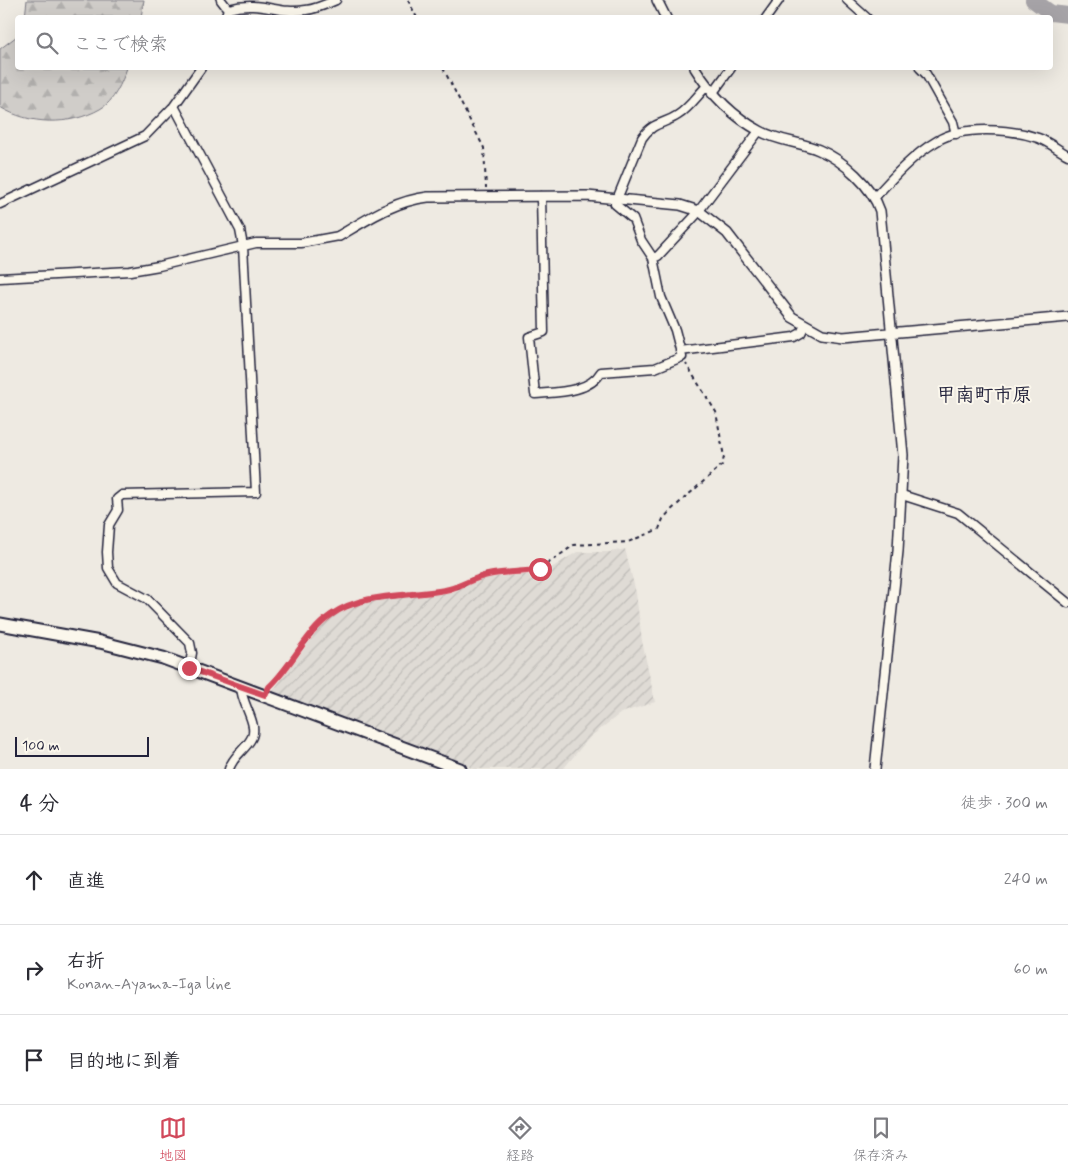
<!DOCTYPE html>
<html lang="ja">
<meta charset="utf-8">
<style>
:root{--surface:#fff;--page:#f2f2f3;--text:#2b2b33;--muted:#7c7c81;--line:#e1e1e2;--accent:#d1495b}
body{margin:0;font-family:Mynerve,"Klee One",sans-serif;background:var(--page);color:var(--text)}
.scale{position:absolute;left:15px;bottom:12px;width:134px;box-sizing:border-box;padding-left:5px;border:2px solid #22223b;border-top:0;font-size:14px;line-height:18px;white-space:nowrap;color:#22223b;-webkit-text-stroke:4px #fbf7ec;paint-order:stroke}
.stop{position:absolute;width:15px;height:15px;margin:-11px;border:4px solid #d1495b;border-radius:50%;background:#fff}
.stop.end{background:#d1495b;border-color:#fff;box-shadow:0 1px 5px #0008}
.list{margin:0;padding:0;list-style:none}
h2{display:flex;justify-content:space-between;align-items:center;height:65px;margin:0;padding:0 20px;font-size:21px}
h2 small{font-size:16px;font-weight:400;color:var(--muted)}
.list li{display:grid;grid-template-columns:32px 1fr auto;gap:15px;align-items:center;box-sizing:border-box;height:90px;padding:0 20px;border-top:1px solid var(--line)}
.list b{display:block;font-size:19px;white-space:nowrap}
.list p{margin:0;font-size:16px;white-space:nowrap;color:var(--muted)}
.list em{font-size:16px;font-style:normal;color:var(--muted)}
.icon{flex:none;width:28px;height:28px;fill:none;stroke:currentColor;stroke-width:2;stroke-linecap:round;stroke-linejoin:round}
.map{position:relative;flex:none;width:1068px;height:769px;overflow:hidden}
.search{position:absolute;background:var(--surface);box-shadow:0 5px 20px #0002;left:15px;right:15px;top:15px;height:55px;display:flex;align-items:center;gap:12px;box-sizing:border-box;padding:0 18px;border-radius:5px;color:var(--muted);font-size:19px}
.sheet{height:335px;background:var(--surface)}
nav{display:flex;justify-content:space-around;align-items:center;box-sizing:border-box;height:70px;border-top:1px solid var(--line);background:var(--surface);font-size:14px;color:var(--muted)}
nav a{display:grid;justify-items:center;gap:2px}
nav .on{color:var(--accent)}
.map>svg:first-child{display:block}
</style>
<div class="map">
<svg width="1068" height="769" viewBox="0 0 1068 769">
<defs>
<pattern id="industrial-furrows" width="10" height="10" patternUnits="userSpaceOnUse" patternTransform="scale(1.25)"><rect width="10" height="10" fill="#dfdbd5"/><path d="M-1 1l2-2M0 10L10 0M9 11l2-2" fill="none" stroke="#bfbcb8"/></pattern>
<pattern id="forest-firs" width="22" height="20" patternUnits="userSpaceOnUse" patternTransform="scale(1.25)"><rect width="22" height="20" fill="#d0cdc9"/><path d="M5 1l3.5 6h-7zM16 11l3.5 6h-7z" fill="#b2b0ae"/></pattern>
</defs>
<rect width="100%" height="100%" fill="#eeeae2"/>
<filter id="ink" filterUnits="userSpaceOnUse"><feTurbulence type="fractalNoise" baseFrequency=".02" numOctaves="2"/><feDisplacementMap in="SourceGraphic" scale="10" xChannelSelector="R" yChannelSelector="G"/><feConvolveMatrix kernelMatrix="1 2 1 2 8 2 1 2 1" color-interpolation-filters="sRGB"/></filter>
<g filter="url(#ink)">
<!-- industrial -->
<path fill="url(#industrial-furrows)" d="M625,549L636,593L642,641L655,702L621,713L590,737L563,769H475L272,692L325,621L334,614L364,602L382,599L452,592L484,578L543,573L577,552H611Z"/>
<!-- forest -->
<path fill="url(#forest-firs)" stroke="#797882" d="M27,0H144L141,17H25Z
M17,36L18,68H127C122,82 114,102 100,109C70,126 29,125 0,107V49Z"/>
<g fill="none" stroke-linecap="round" stroke-linejoin="round">
<!-- river -->
<path stroke="#a6a3a7" stroke-width="16" d="M1033,0L1051,13L1068,15"/>
<defs>
<path id="minor" d="M221,0L228,9
M847,0L867,18
M225,18L228,9C262,0 277,15 306,10C316,9 327,4 336,0
M766,18L779,0
M920,68L926,74L953,122L956,134
M712,94L731,68
M174,106L240,230L243,246L256,492L122,495L117,499L118,510L109,525L107,552L108,568L117,583L147,599L190,643L192,653L189,668
M541,196L544,332L529,337L535,394C556,392 589,393 601,372L655,368L682,357L675,330L661,297L653,258L641,240L633,219L615,204L642,138C654,121 663,125 678,115C689,108 697,96 706,87
M875,197C893,177 913,155 937,141C963,125 1011,129 1038,138C1049,142 1058,150 1068,155
M0,204L145,136L174,106L201,68
M653,258L658,256L695,216L759,131
M0,278L130,271L159,266L256,243H301L339,236
M680,351L794,337L801,333L805,325
M902,495L958,513L1068,603
M229,769C234,754 246,750 252,737C258,723 241,703 241,687"/>
<path id="tertiary" d="M657,0L666,18
M695,68C711,94 732,116 760,131C778,141 800,142 819,150C843,160 872,186 880,211L903,455L898,551L875,769
M339,236C368,219 394,201 428,197L587,196L680,205L699,211L727,233L792,317L822,334L843,337L1068,317"/>
<path id="primary" d="M0,624L100,642L163,658L460,769"/>
</defs>
<!-- minor casing -->
<use href="#minor" stroke="#22223b" stroke-width="11"/>
<!-- tertiary casing -->
<use href="#tertiary" stroke="#22223b" stroke-width="12"/>
<!-- primary casing -->
<use href="#primary" stroke="#22223b" stroke-width="15"/>
<!-- path -->
<path stroke="#22223b" stroke-width="2" stroke-dasharray="4 4" stroke-linecap="butt" d="M408,0L417,18
M443,68L484,148L486,188
M270,687L322,622L333,613L361,601L444,590L460,587L470,580L488,574L540,569L574,545L628,542L659,529L663,519L670,511L722,465L724,457L716,412L686,364"/>
<!-- minor -->
<use href="#minor" stroke="#fbf7ec" stroke-width="8"/>
<!-- tertiary -->
<use href="#tertiary" stroke="#fbf7ec" stroke-width="9"/>
<!-- primary -->
<use href="#primary" stroke="#fbf7ec" stroke-width="11"/>
</g>
</g>
<g fill="none" stroke-linecap="round" stroke-linejoin="round" filter="url(#ink)">
<!-- route -->
<path stroke="#d1495b" stroke-width="6" d="M189,668L265,695L269,687C292,666 305,633 331,615C363,592 408,597 445,590C461,587 472,578 488,575C505,571 523,573 540,569"/>
</g>
<g text-anchor="middle" stroke-width="4" stroke-linejoin="round" paint-order="stroke">
<!-- quarter labels -->
<g font-size="19" font-weight="bold" fill="#22223b" stroke="#fbf7ec">
<text x="984" y="401">甲南町市原</text>
</g>
</g>
</svg>
<div class="scale">100 m</div>
<div class="stop" style="left:540px;top:569px"></div>
<div class="stop end" style="left:189px;top:668px"></div>
<div class="search"><svg class="icon" aria-label="search" viewBox="0 0 24 24"><circle cx="10" cy="10" r="6"/><path d="M15 15l6 6"/></svg>ここで検索</div>
</div>
<section class="sheet">
<h2>4 分<small>徒歩 · 300 m</small></h2>
<ul class="list">
<li><svg class="icon" aria-label="ahead" viewBox="0 0 24 24"><path d="M12 20V5M6 11l6-6 6 6"/></svg><div><b>直進</b></div><em>240 m</em></li>
<li><svg class="icon" aria-label="right" viewBox="0 0 24 24"><path d="M7 20v-9h11M14 6l5 5-5 5"/></svg><div><b>右折</b><p>Konan-Ayama-Iga line</p></div><em>60 m</em></li>
<li><svg class="icon" aria-label="arrive" viewBox="0 0 24 24"><path d="M6 21V4h12l-3 4 3 4H6"/></svg><div><b>目的地に到着</b></div></li>
</ul>
</section>
<nav>
<a class="on"><svg class="icon" aria-label="map" viewBox="0 0 24 24"><path d="M3 6l6-2 6 2 6-2v14l-6 2-6-2-6 2zM9 4v14M15 6v14"/></svg>地図</a>
<a><svg class="icon" aria-label="directions" viewBox="0 0 24 24"><path d="M12 3l9 9-9 9-9-9zM9 14v-3h6M13 9l2 2-2 2"/></svg>経路</a>
<a><svg class="icon" aria-label="saved" viewBox="0 0 24 24"><path d="M7 4h10v16l-5-4-5 4z"/></svg>保存済み</a>
</nav>
